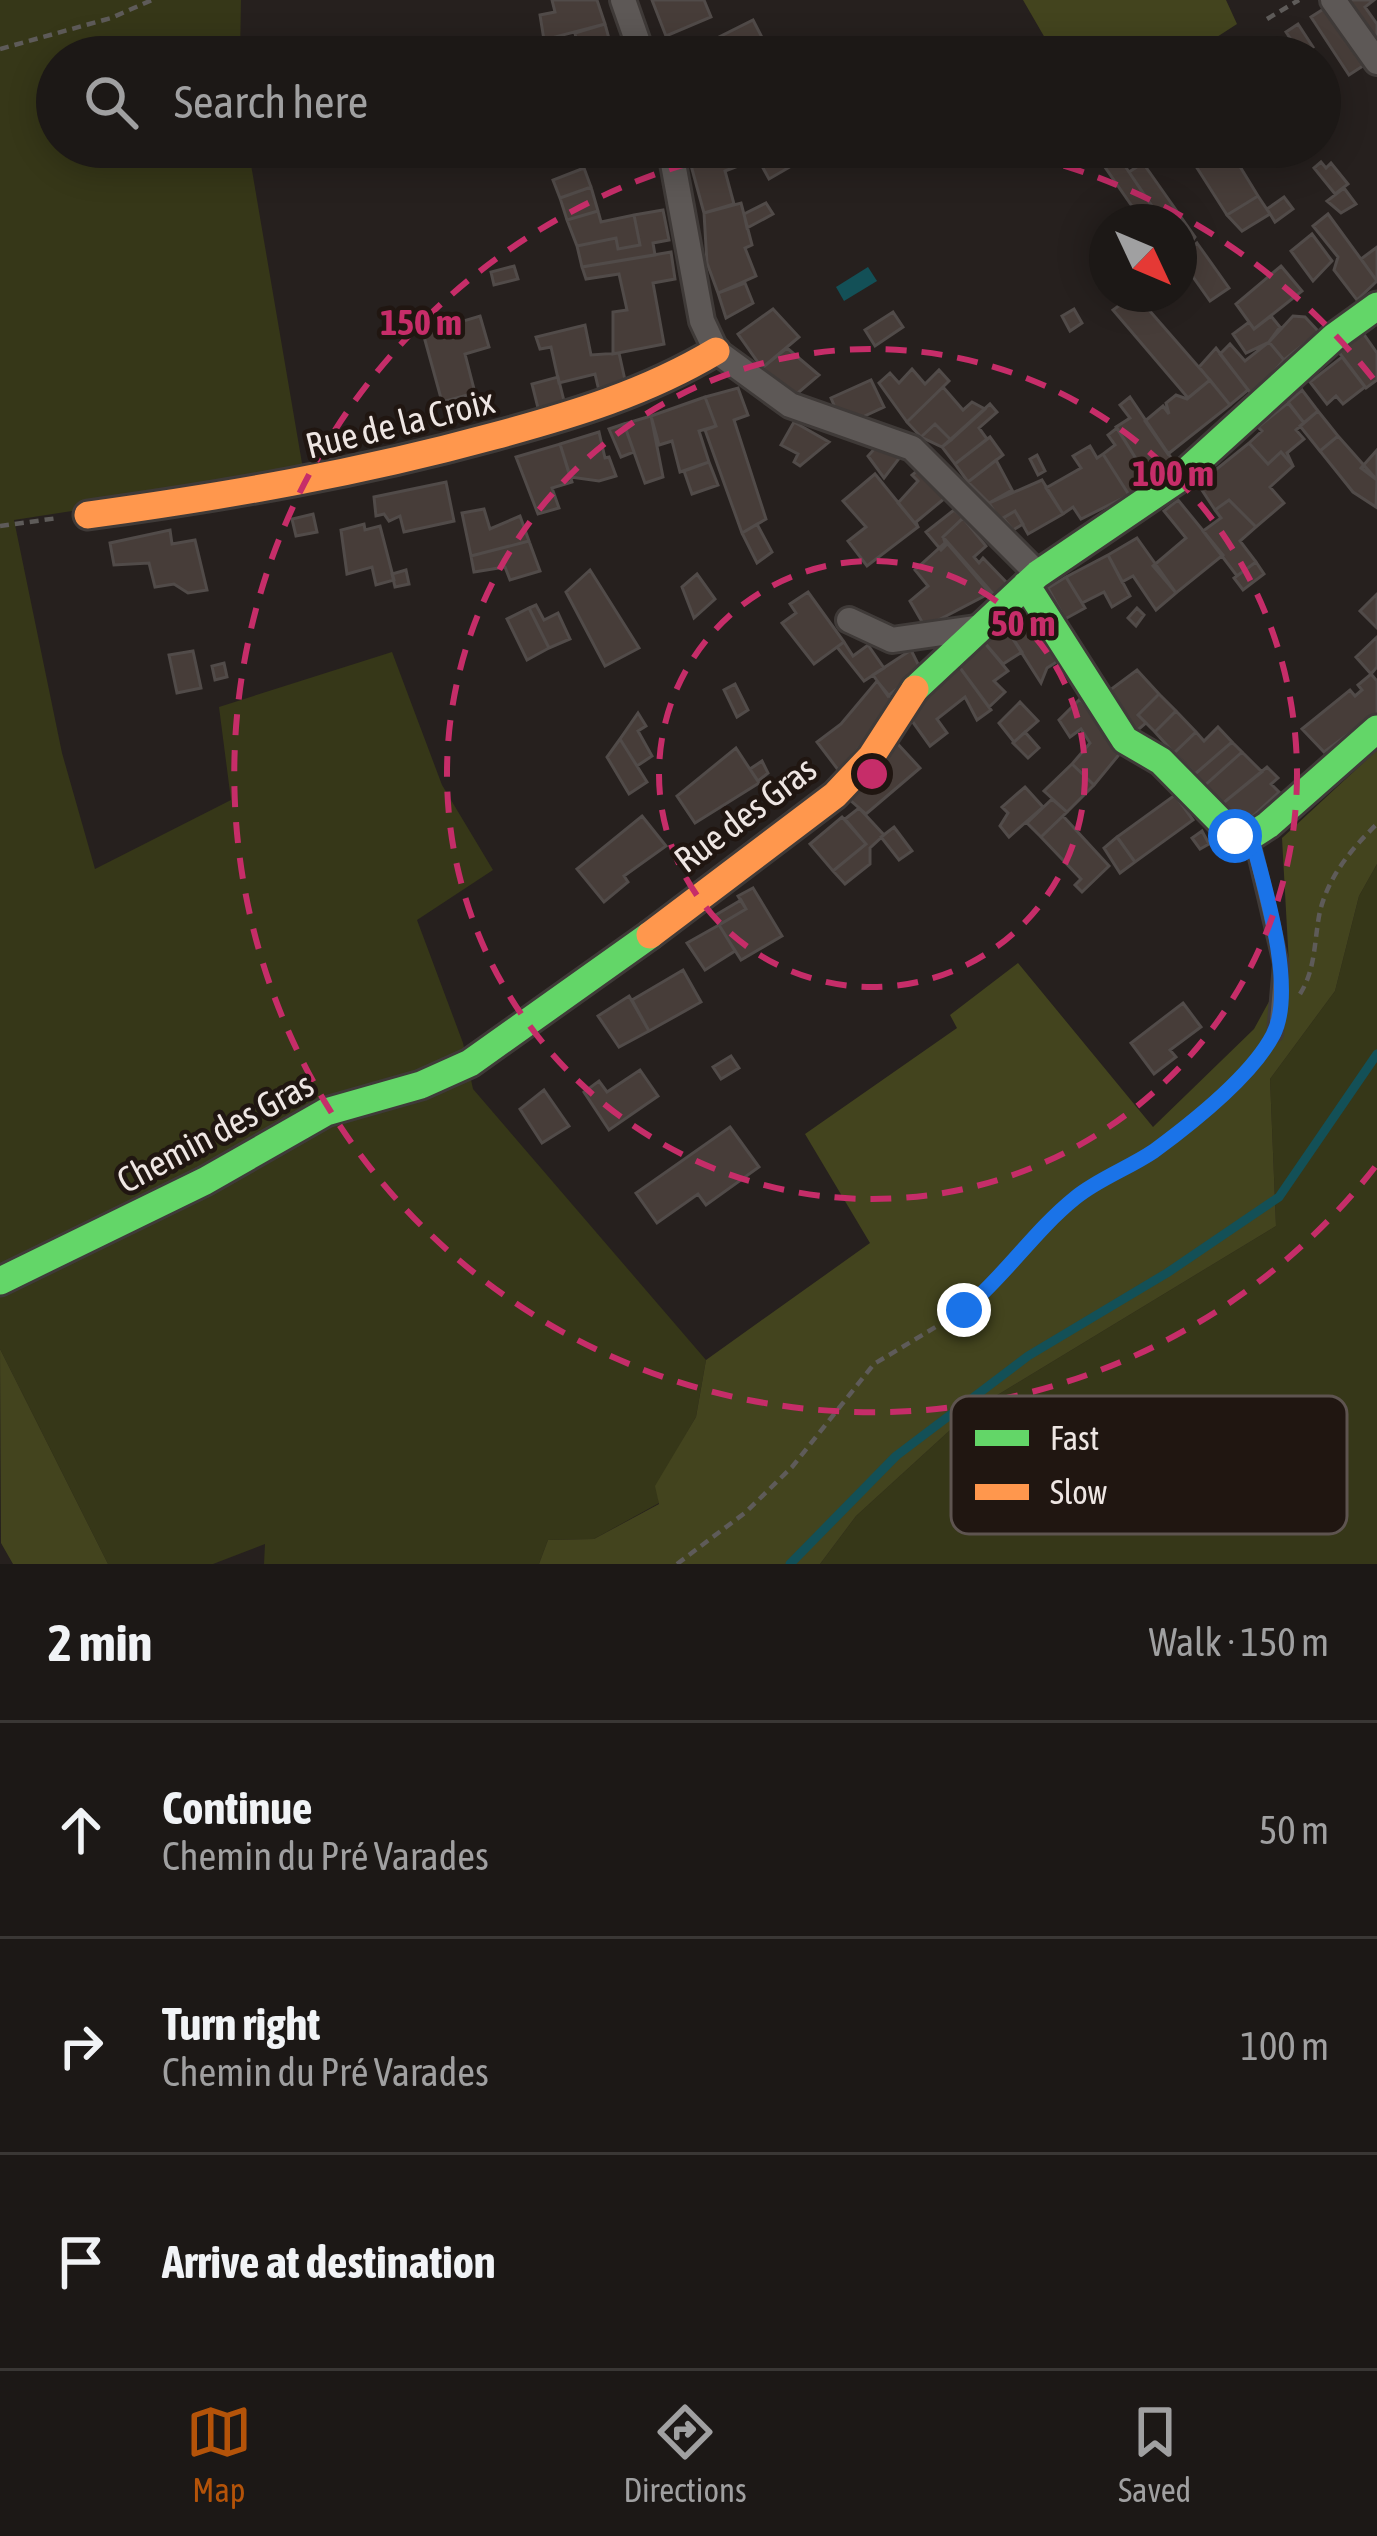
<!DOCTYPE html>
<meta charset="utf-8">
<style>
:root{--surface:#1c1816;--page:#25211f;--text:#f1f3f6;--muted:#a0a0a1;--line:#3a3735;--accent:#b45309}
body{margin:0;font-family:"Asap Condensed",sans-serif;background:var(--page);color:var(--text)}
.compass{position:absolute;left:1089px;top:204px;width:108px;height:108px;border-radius:50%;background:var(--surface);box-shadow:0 6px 30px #0003;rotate:134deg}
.stop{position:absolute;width:36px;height:36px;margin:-27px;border:9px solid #1a73e8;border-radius:50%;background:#fff}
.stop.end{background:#1a73e8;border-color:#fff;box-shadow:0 3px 12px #0008}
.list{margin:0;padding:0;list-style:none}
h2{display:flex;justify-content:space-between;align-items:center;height:156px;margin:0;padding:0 48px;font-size:51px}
h2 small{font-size:39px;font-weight:400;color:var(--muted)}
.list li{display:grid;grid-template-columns:78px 1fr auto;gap:36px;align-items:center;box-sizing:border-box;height:216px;padding:0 48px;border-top:3px solid var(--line)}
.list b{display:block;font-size:45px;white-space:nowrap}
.list p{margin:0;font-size:39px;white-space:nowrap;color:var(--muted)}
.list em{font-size:39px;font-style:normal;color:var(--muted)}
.icon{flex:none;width:66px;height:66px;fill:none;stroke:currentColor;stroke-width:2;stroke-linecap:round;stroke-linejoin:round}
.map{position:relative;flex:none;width:1377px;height:1564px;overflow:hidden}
.search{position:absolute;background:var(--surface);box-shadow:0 6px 30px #0003;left:36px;right:36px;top:36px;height:132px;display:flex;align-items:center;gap:30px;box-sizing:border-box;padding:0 42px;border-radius:66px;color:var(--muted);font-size:45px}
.sheet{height:804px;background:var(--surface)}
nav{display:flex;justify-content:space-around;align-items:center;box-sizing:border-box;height:168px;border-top:3px solid var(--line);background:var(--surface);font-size:33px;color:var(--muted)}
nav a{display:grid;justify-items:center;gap:6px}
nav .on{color:var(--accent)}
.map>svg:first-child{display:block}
</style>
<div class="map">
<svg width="1377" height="1564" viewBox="0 0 1377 1564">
<rect width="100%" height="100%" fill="#26201e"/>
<!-- green -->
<path fill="#363718" d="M0,0H241L240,57H57V147H248L304,475L14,520L62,753L95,869L231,800L219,707L392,652L442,785L493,870L417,920L463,1043L473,1089L706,1360L696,1417L656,1486L659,1503L594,1539L548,1540L539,1564H264L265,1544L213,1564H108L0,1349Z
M1377,864V1564H820L856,1516L971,1411L1276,1226L1270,1079L1335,991L1359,896Z"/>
<!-- forest -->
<path fill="#43441e" d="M1023,0H1226L1237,24L1186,57H1056Z
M1377,750V864L1359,896L1335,991L1270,1079L1276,1226L971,1411L856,1516L820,1564H539L548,1540L594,1539L659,1504L655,1486L696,1417L706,1360L870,1243L805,1134L957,1028L950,1015L1018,963L1153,1127L1254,1029L1289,965L1282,838Z
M0,1349L108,1564H13L1,1543Z"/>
<!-- water -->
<path fill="#135057" d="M868,267L877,281L844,301L836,287Z"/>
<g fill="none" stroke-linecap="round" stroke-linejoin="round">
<!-- stream -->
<path stroke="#135057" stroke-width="9" d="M790,1564L896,1456L1028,1356L1167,1273L1279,1197L1377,1054"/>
</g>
<!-- building -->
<path fill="#473d39" stroke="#514b49" stroke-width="3" d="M552,0H597L605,24L544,40L540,15L555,12Z
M652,0H704L711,17L666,36Z
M1347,0H1374L1365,7L1377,24V45Z
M1333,3L1372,60L1349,75L1311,17Z
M753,20L767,47L747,57H679Z
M605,24L614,57H580L575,33Z
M1298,24L1313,47L1301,55L1286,32Z
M774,43L782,57H747L767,47Z
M1078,44L1086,57H1067L1065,53Z
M576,147H625L627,152L603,161L599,149L586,154Z
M686,147H740L751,161L725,171L734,204L704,213Z
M765,147H814V153L769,179L755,153Z
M1112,147L1129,172L1162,222H1143L1098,157Z
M1185,147H1215L1192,160Z
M1215,147H1228L1258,196L1227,215L1192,160Z
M1321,162L1326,168L1331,163L1348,184L1335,194L1314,168Z
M1143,163L1195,237L1184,253L1179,222H1163L1129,172Z
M584,168L591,187L560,198L553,180Z
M591,187L598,211L567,220L560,198Z
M1344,188L1356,204L1341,213L1327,201Z
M1258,196L1270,214L1242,231L1227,215Z
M1284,197L1293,209L1275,222L1267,209Z
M741,203L752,245L745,248L756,276L718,293L707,263L704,213Z
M766,203L773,214L747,228L744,214Z
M663,210L669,240L653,243L655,255L582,267L577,246L616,238L618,249L640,245L634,215Z
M598,211L601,222L634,215L640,245L618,249L616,238L577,246L567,220Z
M1328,214L1377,281L1357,300L1334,270L1338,257L1313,226Z
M1312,234L1332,261L1313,281L1291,251Z
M1197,243L1229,288L1210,301L1179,257Z
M1377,247V281L1361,259Z
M671,252L675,279L653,283L664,344L613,354V312L627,310L619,274L586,279L582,267Z
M514,266L518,279L494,285L491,272Z
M1281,266L1302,291L1254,329L1236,304Z
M745,283L753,303L726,318L718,293Z
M1135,294L1210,380L1188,398L1113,310Z
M773,309L799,337L762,368L738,334Z
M1074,309L1082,323L1070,331L1062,316Z
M893,312L903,327L875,346L865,330Z
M480,316L489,347L465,354L475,393L442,402L423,333Z
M1271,316L1280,327L1269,342L1246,353L1233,334L1249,322L1254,329Z
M1293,316L1305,317L1319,332L1284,360L1269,342Z
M585,325L591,355L619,353L627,389L600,395L595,374L559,383L551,347L540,349L536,337Z
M1363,333L1377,353V380L1366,388L1338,351Z
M1269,342L1284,360L1253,396L1220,354L1230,344L1245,361Z
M787,348L819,375L792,398L762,368Z
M1216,348L1248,390L1230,405L1199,367Z
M1342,357L1365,387L1343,404L1336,396L1327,404L1310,382Z
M912,369L925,384L939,370L949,381L907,422L879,383L890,373L899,383Z
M558,377L565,405L539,412L532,384Z
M871,380L884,407L856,420L839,417L831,398Z
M1210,380L1230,405L1168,454L1145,421L1163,406L1169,414L1166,403L1176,395L1187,399Z
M943,387L963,410L972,402L985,409L951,440L935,424L921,437L907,422Z
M738,388L748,415L734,420L766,519L742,533L705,430L716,426L705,397Z
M1302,390L1318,411L1304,423L1288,402Z
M705,397L716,426L699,431L709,462L680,472L672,441L659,445L651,416Z
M1130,397L1176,465L1150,481L1116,427L1130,418L1120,405Z
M1288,403L1304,423L1296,430L1304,439L1287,453L1293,466L1281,452L1268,464L1249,443L1262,431L1258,427Z
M990,404L997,412L979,428L987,439L955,464L942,447Z
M1318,411L1338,436L1320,451L1300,426Z
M651,416L663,477L645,483L624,424Z
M794,422L829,442L800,466L794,462L798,454L781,445Z
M624,424L634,452L621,457L609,429Z
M935,424L951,440L942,447L921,437Z
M1117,428L1150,481L1129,495L1103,454L1115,445L1108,435Z
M599,432L605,458L609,457L616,476L599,481L570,477L560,444Z
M1338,436L1377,480L1376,507L1353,492L1320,451Z
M990,437L1003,455L968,482L955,464Z
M1249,443L1268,464L1281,452L1293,466L1270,487L1284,503L1256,527L1229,500L1215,510L1198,484Z
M560,444L572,482L552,488L559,508L538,514L516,457Z
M877,446L901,456L884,478L868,456Z
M1090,446L1097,458L1103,454L1129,495L1081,519L1073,507L1063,514L1046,488L1081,468L1073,456Z
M1377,450V480L1361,468Z
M1037,455L1045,471L1038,475L1030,459Z
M996,460L1012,490L989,503L968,482Z
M709,462L718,485L692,494L684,471Z
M919,469L945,498L916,522L918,527L898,503L918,481L912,475Z
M875,474L918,527L867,566L848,541L866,527L843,501Z
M1042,480L1063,514L1028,534L1015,511L1000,520L989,503Z
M446,482L454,521L404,532L400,516L389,521L384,514L376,516L374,497Z
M1178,500L1223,555L1176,593L1153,566L1186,538L1164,511Z
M1229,500L1256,527L1240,541L1256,562L1237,576L1203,531L1221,518L1215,510Z
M484,509L490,529L520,516L529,541L471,556L462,513Z
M954,510L963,518L943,537L946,545L941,550L926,532Z
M1015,511L1023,524L1013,530L1003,518Z
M313,514L317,532L296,536L292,519Z
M963,518L986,546L974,557L979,563L983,558L1008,584L995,596L943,537Z
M364,524L365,530L380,526L394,580L376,585L372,567L347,574L341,530Z
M757,524L772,552L757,563L742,533Z
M170,530L172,544L195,540L207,590L188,593L174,584L155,587L149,563L114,565L110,543Z
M1137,538L1176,593L1156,610L1133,576L1122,582L1108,555Z
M529,541L540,571L510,580L505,567L474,572L471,556Z
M946,542L990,593L925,627L910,601L928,586L915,570Z
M1108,555L1130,596L1112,607L1104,592L1082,603L1066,577Z
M1256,562L1264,574L1243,590L1234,578Z
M406,570L409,584L395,587L392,574Z
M590,570L639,648L605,666L566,592Z
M697,574L715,599L694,618L682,587Z
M1066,577L1085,608L1065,619L1048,588Z
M808,592L844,642L814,664L782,623L796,613L790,604Z
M1377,594V628L1360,611Z
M536,605L544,620L558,613L570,639L549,648L529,608Z
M1028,605L1058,661L1047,668L1041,683L1002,622Z
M529,608L549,648L527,660L507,619Z
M1137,608L1144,615L1136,626L1128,618Z
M1002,622L1022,652L1003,664L983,641Z
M1377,637V667L1371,674L1356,657Z
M983,641L1008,671L994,681L1005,692L989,707L958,665Z
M844,642L853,656L868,645L884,668L864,681L837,647Z
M911,650L921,670L888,696L873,675Z
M193,651L201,688L177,693L169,655Z
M224,663L227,677L215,680L212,666Z
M958,665L991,710L977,720L965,697L937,719L947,733L930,746L907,714Z
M1137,670L1159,694L1138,715L1146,723L1133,734L1106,693Z
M1371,674L1377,681V713L1324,752L1302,729L1350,690L1355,696L1362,690L1358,685Z
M877,681L896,704L839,771L817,742L841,724Z
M735,684L748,710L737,717L724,690Z
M1159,694L1176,711L1155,732L1138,715Z
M1080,699L1122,751L1094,785L1072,764L1090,743L1081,729L1070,737L1059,720Z
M1020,702L1038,721L1014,742L999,723Z
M1176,711L1196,732L1174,753L1155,732Z
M638,713L646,726L638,731L652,756L637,766L620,739Z
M1218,727L1232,742L1195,774L1174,753L1196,732L1204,741Z
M1025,732L1039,748L1028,758L1013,743Z
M620,739L647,782L629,794L607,757Z
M895,741L920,768L866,814L849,799Z
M1232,742L1242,752L1204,786L1195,774Z
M736,748L759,783L695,823L677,796Z
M1242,752L1262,772L1222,804L1204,786Z
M762,761L768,773L758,781L750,769Z
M1072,764L1094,785L1067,812L1044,791Z
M1267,767L1278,778L1271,784L1279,792L1242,826L1222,804Z
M1025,787L1043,807L1009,837L1000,826L1008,813L1002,807Z
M1175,795L1193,820L1135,862L1117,837Z
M1052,799L1067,812L1041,837L1027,823Z
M859,808L884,835L870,848V864L845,884L833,871L866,844L845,819Z
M642,816L666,846L624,876L628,882L604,902L577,869Z
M1063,816L1109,866L1082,892L1075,885L1081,879L1041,837Z
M842,817L866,844L833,871L810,844Z
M894,827L912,851L899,860L881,837Z
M1202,831L1209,844L1200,849L1192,838Z
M1117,837L1135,862L1120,873L1104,848Z
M753,888L782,936L741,960L719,925L746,909L738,896Z
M741,900L746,909L719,925L714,916Z
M719,925L735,951L705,970L687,943Z
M683,970L701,1002L649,1031L632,1000Z
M629,996L649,1031L619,1047L598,1016Z
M1183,1003L1201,1027L1170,1050L1176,1057L1154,1074L1131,1043Z
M731,1056L739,1068L721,1079L713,1067Z
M640,1070L658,1096L609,1130L584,1092L599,1081L607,1092Z
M544,1090L569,1126L542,1143L520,1109Z
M730,1127L759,1167L706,1205L698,1194L657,1223L636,1193Z"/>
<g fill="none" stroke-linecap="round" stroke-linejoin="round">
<defs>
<path id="lane" d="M1251,837L1281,964L1275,1034"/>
<path id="street" d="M623,0L643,57
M1333,0L1377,62
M670,147L702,321L716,351L790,405L912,448L1038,574
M849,620L892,640L976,628"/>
<path id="fast" d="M1026,585L1125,740L1161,761L1235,836H1251L1268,825L1377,729
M915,689L1038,574L1178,479L1334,337L1377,306
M0,1281L205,1181L326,1112L421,1085L470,1063L650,935"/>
<path id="slow" d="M88,515C226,496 359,473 494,436C572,415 646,393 716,351
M650,935L835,795L871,757L915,689"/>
</defs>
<!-- lane casing -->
<use href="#lane" stroke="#3f3a38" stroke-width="18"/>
<!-- street casing -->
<use href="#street" stroke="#3f3a38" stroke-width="30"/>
<!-- fast casing -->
<use href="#fast" stroke="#3f3a38" stroke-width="33"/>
<!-- slow casing -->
<use href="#slow" stroke="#3f3a38" stroke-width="33"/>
<!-- path -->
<path stroke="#5e5b59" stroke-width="4.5" stroke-dasharray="9 6" stroke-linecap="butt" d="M1267,19L1299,0
M0,49L111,18L152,0
M0,526L58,518
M1300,994C1316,969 1314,940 1320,911C1329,876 1351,849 1377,824
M677,1564L746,1512L792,1467L874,1364L964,1310L1004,1277L1078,1196L1153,1152L1213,1105L1263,1048"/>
<!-- lane -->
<use href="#lane" stroke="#5d5856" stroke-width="12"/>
<!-- street -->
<use href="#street" stroke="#5d5856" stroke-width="24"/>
<!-- fast -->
<use href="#fast" stroke="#63d668" stroke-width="27"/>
<!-- slow -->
<use href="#slow" stroke="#ff974d" stroke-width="27"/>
</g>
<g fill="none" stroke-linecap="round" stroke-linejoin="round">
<!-- route -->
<path stroke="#1a73e8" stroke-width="15" d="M964,1310C1005,1276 1034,1231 1075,1198C1098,1179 1129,1168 1154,1151C1192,1123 1251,1077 1273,1035C1297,990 1264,884 1251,836H1235"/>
</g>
<!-- distance rings -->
<g fill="none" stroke="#c62d69" stroke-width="6" stroke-dasharray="21 15">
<circle cx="872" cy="774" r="213"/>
<circle cx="872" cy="774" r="425"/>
<path d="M1375 1167A638 638 0 1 1 750 148M994 148A638 638 0 0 1 1375 381"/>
</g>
<g text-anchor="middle" stroke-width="9" stroke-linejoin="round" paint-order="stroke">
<!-- street labels -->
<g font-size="36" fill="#eee6e3" stroke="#201611">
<text transform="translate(400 423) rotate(-14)" y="13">Rue de la Croix</text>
<text transform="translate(745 814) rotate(-37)" y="13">Rue des Gras</text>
<text transform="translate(215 1132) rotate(-28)" y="13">Chemin des Gras</text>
</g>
</g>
<!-- legend -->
<rect x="951" y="1396" width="396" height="138" rx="18" fill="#201611" stroke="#5e5450" stroke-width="3"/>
<rect x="975" y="1430" width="54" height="16" fill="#63d668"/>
<rect x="975" y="1484" width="54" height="16" fill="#ff974d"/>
<g font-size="33" fill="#eee6e3">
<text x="1050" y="1450">Fast</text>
<text x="1050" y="1504">Slow</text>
</g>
<circle cx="872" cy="774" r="18" fill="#c62d69" stroke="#201611" stroke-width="6"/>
<g font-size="36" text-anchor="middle" font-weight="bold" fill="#c62d69" stroke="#201611" stroke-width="9" stroke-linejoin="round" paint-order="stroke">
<text x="421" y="335">150 m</text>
<text x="1173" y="486">100 m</text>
<text x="1023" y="636">50 m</text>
</g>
</svg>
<svg class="compass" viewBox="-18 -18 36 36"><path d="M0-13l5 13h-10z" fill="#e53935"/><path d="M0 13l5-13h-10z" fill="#a0a0a1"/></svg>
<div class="stop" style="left:1235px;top:836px"></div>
<div class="stop end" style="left:964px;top:1310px"></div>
<div class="search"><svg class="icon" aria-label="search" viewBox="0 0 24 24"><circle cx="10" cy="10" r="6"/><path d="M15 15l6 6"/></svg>Search here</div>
</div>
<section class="sheet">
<h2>2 min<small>Walk · 150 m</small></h2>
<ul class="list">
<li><svg class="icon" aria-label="ahead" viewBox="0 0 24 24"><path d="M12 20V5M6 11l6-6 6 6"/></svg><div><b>Continue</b><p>Chemin du Pré Varades</p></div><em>50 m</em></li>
<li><svg class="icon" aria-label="right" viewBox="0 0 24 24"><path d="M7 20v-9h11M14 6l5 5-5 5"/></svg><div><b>Turn right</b><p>Chemin du Pré Varades</p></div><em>100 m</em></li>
<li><svg class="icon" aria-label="arrive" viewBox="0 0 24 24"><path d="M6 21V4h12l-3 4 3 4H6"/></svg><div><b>Arrive at destination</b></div></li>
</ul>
</section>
<nav>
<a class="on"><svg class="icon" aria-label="map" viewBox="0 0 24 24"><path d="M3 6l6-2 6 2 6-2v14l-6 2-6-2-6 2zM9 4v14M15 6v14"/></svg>Map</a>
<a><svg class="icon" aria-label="directions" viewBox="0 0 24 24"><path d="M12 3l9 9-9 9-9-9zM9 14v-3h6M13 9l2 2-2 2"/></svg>Directions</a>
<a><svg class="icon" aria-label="saved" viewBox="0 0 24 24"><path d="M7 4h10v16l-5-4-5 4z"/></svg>Saved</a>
</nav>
